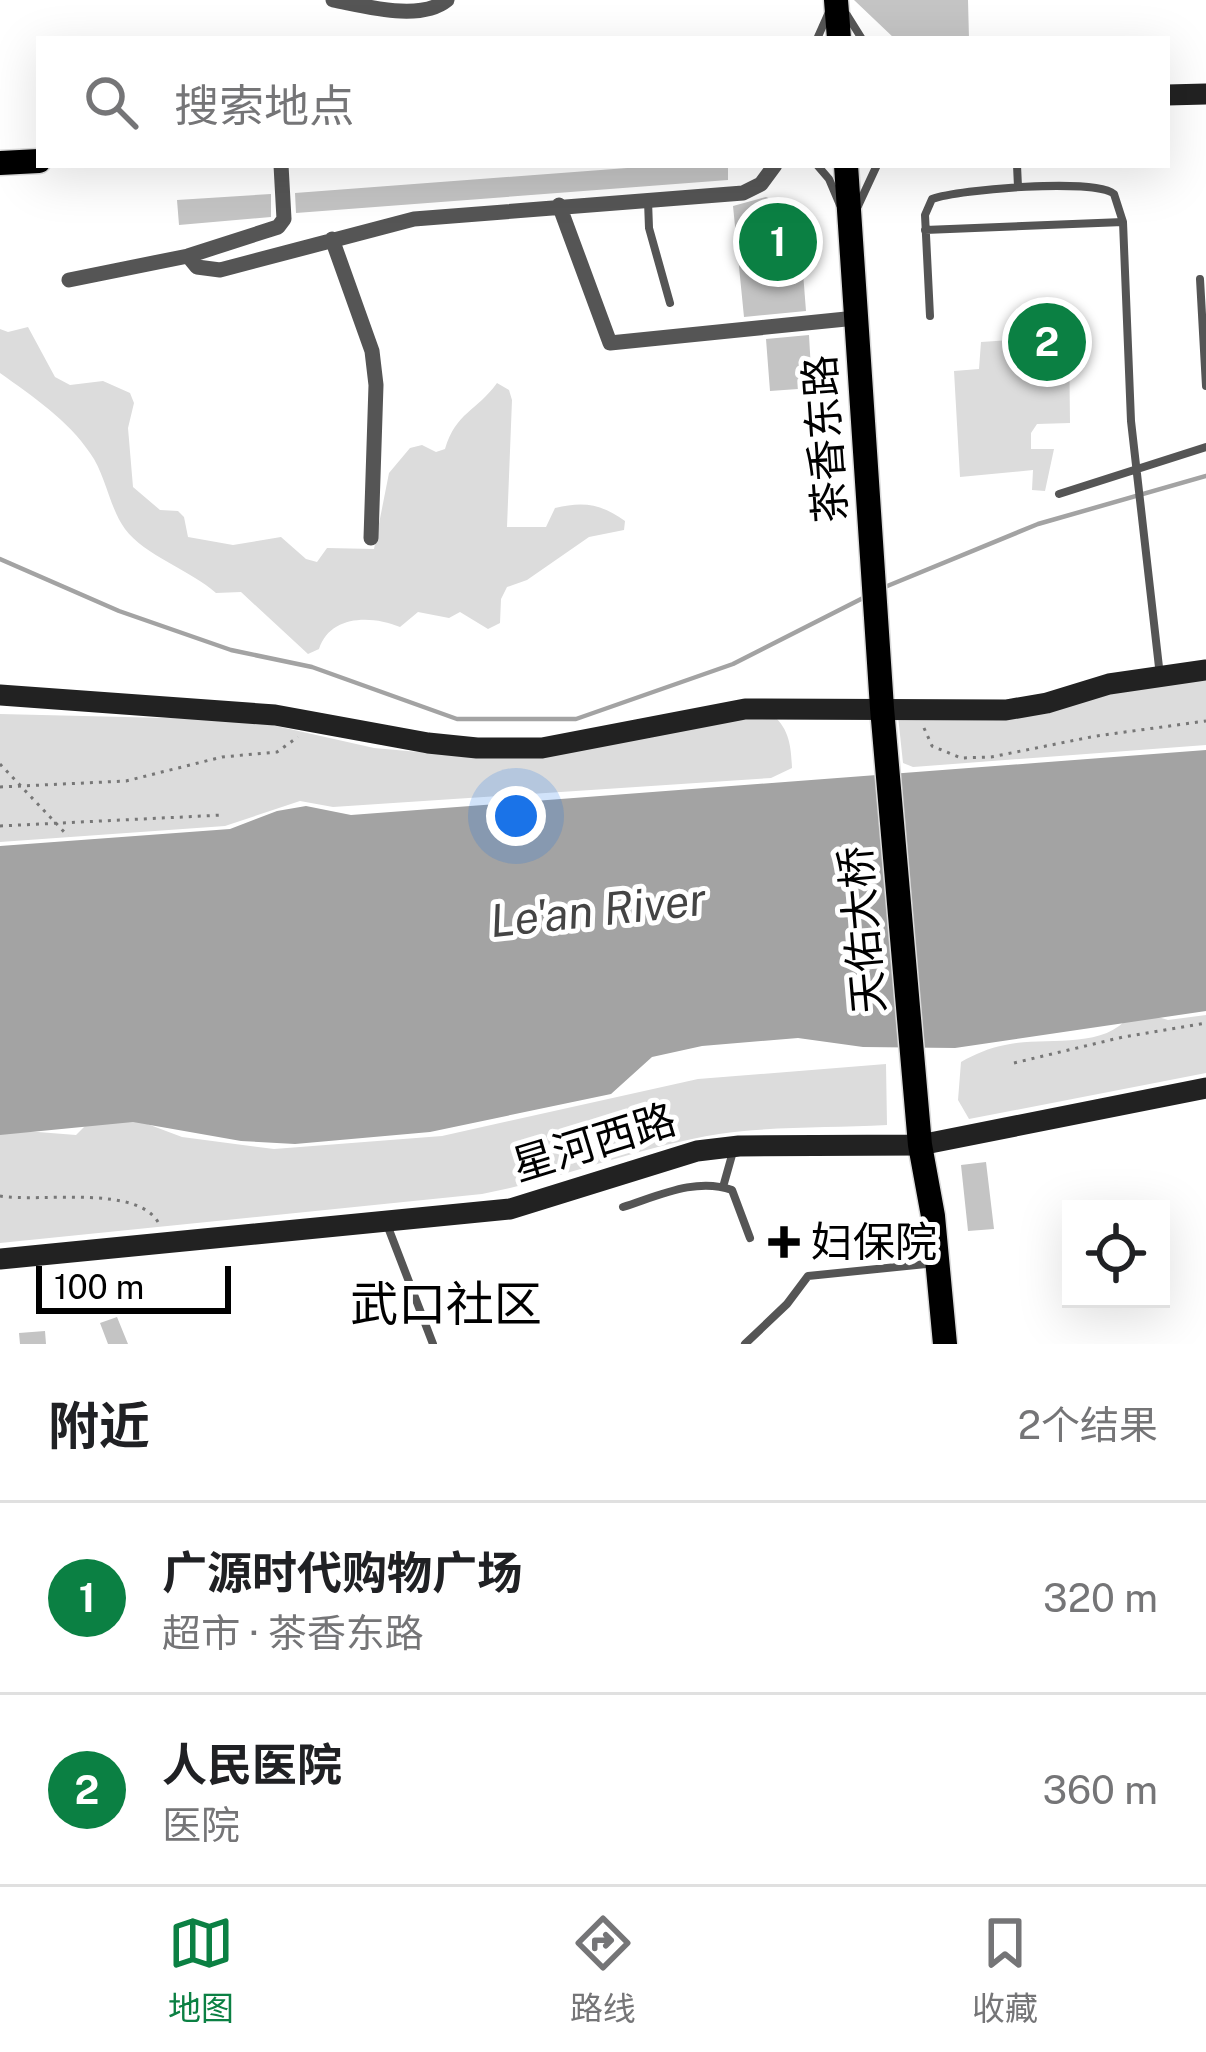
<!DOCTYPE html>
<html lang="zh">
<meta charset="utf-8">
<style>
:root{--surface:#fff;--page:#f2f2f2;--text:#202124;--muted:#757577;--line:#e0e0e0;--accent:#0b8043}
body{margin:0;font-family:"Public Sans","Noto Sans SC",sans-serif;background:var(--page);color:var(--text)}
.controls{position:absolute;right:36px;bottom:36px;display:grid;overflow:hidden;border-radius:0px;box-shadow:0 12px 48px #0002}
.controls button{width:108px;height:108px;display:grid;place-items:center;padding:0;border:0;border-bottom:3px solid var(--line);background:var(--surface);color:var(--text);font:60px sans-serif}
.scale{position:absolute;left:36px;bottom:30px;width:195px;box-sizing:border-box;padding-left:12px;border:6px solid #000;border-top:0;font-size:33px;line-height:42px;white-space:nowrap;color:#000;-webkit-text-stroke:9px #fff;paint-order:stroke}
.you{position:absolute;left:516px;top:816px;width:42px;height:42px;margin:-30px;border:9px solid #fff;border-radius:50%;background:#1a73e8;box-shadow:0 0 0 18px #1a73e833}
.badge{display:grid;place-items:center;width:78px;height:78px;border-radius:50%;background:var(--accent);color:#fff;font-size:39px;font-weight:700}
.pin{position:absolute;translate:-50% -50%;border:6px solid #fff;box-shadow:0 3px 12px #0006}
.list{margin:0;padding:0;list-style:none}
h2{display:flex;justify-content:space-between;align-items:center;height:156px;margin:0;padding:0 48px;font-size:51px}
h2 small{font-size:39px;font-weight:400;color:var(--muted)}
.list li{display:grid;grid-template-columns:78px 1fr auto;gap:36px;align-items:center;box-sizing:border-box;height:192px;padding:0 48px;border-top:3px solid var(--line)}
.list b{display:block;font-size:45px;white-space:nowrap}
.list p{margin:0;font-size:39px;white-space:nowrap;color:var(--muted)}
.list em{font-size:39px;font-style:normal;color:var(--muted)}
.icon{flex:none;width:66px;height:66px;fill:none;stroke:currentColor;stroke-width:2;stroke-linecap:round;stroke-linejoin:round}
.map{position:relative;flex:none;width:1206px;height:1344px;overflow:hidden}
.search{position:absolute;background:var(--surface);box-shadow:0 12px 48px #0002;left:36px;right:36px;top:36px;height:132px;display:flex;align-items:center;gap:30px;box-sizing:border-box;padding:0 42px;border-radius:0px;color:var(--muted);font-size:45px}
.sheet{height:540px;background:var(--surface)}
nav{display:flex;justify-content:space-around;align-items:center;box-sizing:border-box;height:168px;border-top:3px solid var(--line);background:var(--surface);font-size:33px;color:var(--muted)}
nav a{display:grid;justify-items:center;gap:6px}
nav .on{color:var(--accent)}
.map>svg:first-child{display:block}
</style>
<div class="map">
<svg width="1206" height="1344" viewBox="0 0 1206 1344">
<rect width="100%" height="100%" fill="#fff"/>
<!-- green -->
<path fill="#dcdcdc" d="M28,327L55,377L70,385L103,381L130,393L134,403L128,428L133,487L160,510L178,511L184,517L188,537L233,545L281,537L306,559L317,562L327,548L374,549L389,473L410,448L422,445L436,452L445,449C456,412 477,411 497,383L509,390L512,400L507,527H546L555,508C584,501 601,504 625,521L624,530L589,537L527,580L507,587L501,599L500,623L488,629L460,612L449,618L418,612L400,627C371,615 330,615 319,649L308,654L241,592L216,593C192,571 144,555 125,529C109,507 106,475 90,453C68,420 32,396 0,373V329L8,332Z
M1069,336L1070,423L1037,424L1031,433V449H1054L1045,491L1032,490L1033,470L960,477L954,371L979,369L981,342Z
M1206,670V745L913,767L903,763L898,716Z
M770,713C789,727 791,745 792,768L771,778L333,807L300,801L225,826L0,842V714L250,720L374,748L452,755Z
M1148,1014L1168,1020L1206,1015V1073L969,1119L958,1100L961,1062C975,1054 989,1048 1005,1045C1044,1036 1104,1051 1130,1015Z
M886,1064L887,1125C832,1128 773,1126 719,1134C638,1147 562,1179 482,1194L0,1243V1129L76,1135L91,1120L126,1116L182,1137L274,1149L442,1136L698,1079Z"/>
<!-- water -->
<path fill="#a3a3a3" d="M1206,750V1011L955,1048L863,1047L798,1038L702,1046L652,1057L611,1094L430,1132L295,1144L241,1141L133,1122L0,1135V846L230,829L277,811L306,806L351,815Z"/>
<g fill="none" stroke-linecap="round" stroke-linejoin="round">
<!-- stream -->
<path stroke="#a3a3a3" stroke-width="4.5" d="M0,559L119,611L231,650L312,667L457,719H576L733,664L865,597
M880,589L1038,524L1206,476"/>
</g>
<!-- building -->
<path fill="#c4c4c4" d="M854,0H968L969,39H895Z
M667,165H728V180L296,213L295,193Z
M271,194V217L179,225L177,200Z
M766,197L789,207L799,221L806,311L744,317L733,206Z
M809,335L812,388L770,391L766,339Z
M986,1162L994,1229L968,1231L961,1165Z
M117,1317L128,1344H108L100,1323Z
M45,1331L46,1344H20L19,1333Z"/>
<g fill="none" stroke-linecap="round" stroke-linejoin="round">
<defs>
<path id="primary" d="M836,0L839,39
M0,163L39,161
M846,165L882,708L920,1145L933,1216L945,1344"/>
</defs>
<!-- primary casing -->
<use href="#primary" stroke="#dbdbdb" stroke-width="27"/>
<!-- path -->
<path stroke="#777" stroke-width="3" stroke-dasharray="3 6" stroke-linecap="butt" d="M924,728L932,746L961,758L991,757L1096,736L1206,721
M0,764L68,836
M0,787L126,781L222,757L277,752L298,737
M0,826L223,815
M1014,1063L1123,1037L1206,1023
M0,1196C40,1203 142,1183 160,1226"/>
<!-- lane -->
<path stroke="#555" stroke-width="8" d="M847,15L862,39
M817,39L829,12
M817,165L829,179L840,205
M1017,165L1018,187
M648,201L649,228L670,303
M858,206L877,165
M925,230L1123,222
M1200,279L1206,386
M930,316L925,215L932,199C960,189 1094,178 1114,194L1123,222L1131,421L1160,676
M1059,494L1206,447
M723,1187L734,1148
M623,1207C658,1196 696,1177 732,1190L750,1238
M386,1222L433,1344
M745,1344L787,1304L808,1276L936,1263"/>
<!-- street -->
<path stroke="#555" stroke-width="15" d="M333,0C365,6 420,22 447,0
M559,205L610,343L856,318
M332,239L372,351L376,385L371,538
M188,256L197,267L220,270L414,219L743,193L761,184L775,165
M69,280L188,256L278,227L284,219L281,165"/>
<!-- secondary -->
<path stroke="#222" stroke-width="21" d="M1167,95L1206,94
M0,695L275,715L428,743L477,748H542L745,709L1006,710L1047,703L1109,684L1206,670
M0,1259L510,1209L697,1151L739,1146L920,1145L1206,1088"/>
<!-- primary -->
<use href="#primary" stroke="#000" stroke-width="24"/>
</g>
<!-- markers -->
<path fill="#000" stroke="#fff" stroke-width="4.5" d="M778 1224h12v12h12v12h-12v12h-12v-12h-12v-12h12z"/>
<g text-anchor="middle" stroke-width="10" stroke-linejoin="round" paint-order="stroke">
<!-- street labels -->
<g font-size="42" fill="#000" stroke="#fff">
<text transform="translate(825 439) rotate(-94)" y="15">茶香东路</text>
<text transform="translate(862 930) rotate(-95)" y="15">天佑大桥</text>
<text transform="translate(594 1142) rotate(-17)" y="15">星河西路</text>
</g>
<!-- poi labels -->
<g font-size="42" fill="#000" stroke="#fff" text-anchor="start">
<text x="811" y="1257">妇保院</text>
</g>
<!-- water labels -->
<g font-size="45" font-style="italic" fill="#444" stroke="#fff">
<text transform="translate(598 910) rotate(-6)" y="16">Le'an River</text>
</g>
<!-- quarter labels -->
<g font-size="48" fill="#000" stroke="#fff">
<text x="446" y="1321">武口社区</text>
</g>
</g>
</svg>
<div class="controls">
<button><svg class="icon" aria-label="locate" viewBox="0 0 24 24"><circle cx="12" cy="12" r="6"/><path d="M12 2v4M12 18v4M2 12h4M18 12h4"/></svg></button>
</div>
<div class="scale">100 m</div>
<div class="you"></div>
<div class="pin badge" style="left:778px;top:242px">1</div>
<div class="pin badge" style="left:1047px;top:342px">2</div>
<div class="search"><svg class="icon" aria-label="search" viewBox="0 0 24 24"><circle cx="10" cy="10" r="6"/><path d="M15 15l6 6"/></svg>搜索地点</div>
</div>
<section class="sheet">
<h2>附近<small>2个结果</small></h2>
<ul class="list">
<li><span class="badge">1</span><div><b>广源时代购物广场</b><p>超市 · 茶香东路</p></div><em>320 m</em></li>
<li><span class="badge">2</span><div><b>人民医院</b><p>医院</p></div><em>360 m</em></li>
</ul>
</section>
<nav>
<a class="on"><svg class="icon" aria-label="map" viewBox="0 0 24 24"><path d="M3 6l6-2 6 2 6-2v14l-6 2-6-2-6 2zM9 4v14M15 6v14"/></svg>地图</a>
<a><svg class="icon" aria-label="directions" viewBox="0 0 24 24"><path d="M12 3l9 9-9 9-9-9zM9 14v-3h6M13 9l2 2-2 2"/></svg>路线</a>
<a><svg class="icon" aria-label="saved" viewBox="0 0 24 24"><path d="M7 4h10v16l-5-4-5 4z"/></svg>收藏</a>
</nav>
